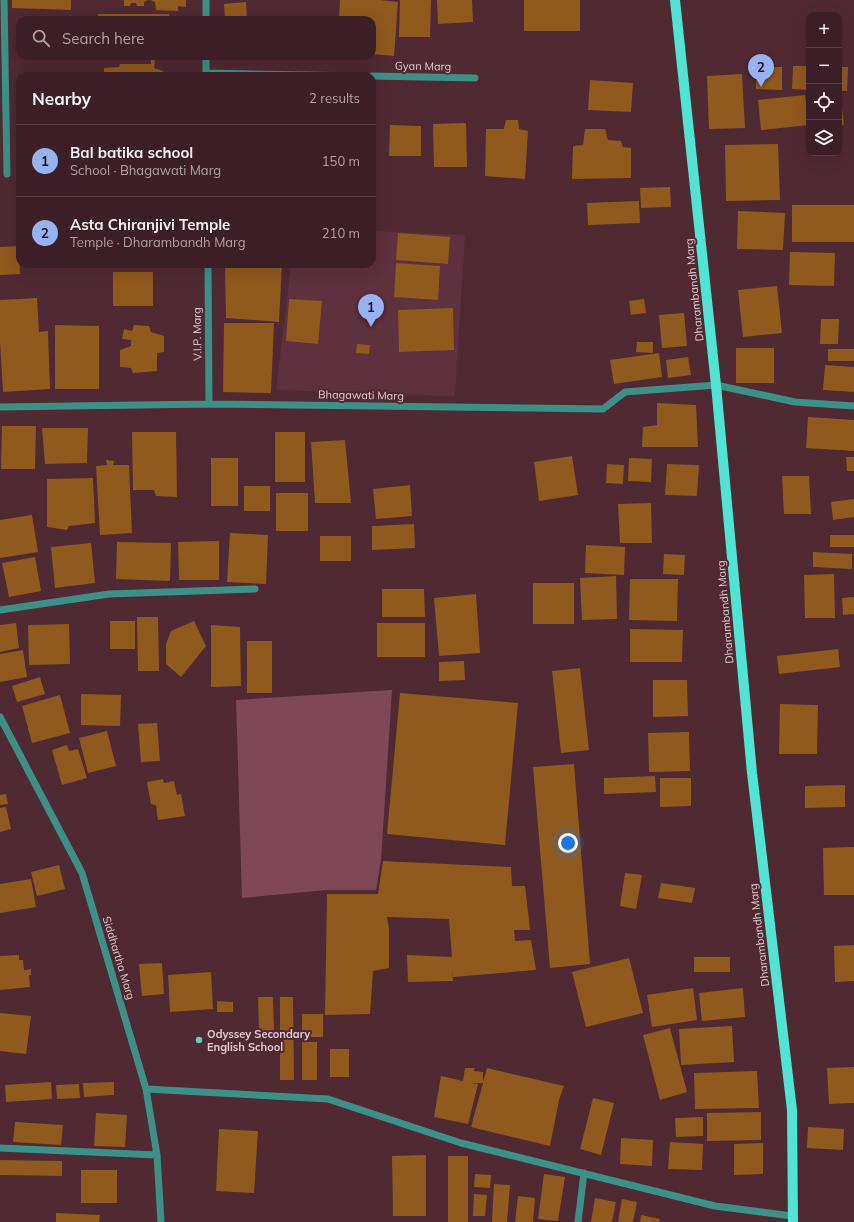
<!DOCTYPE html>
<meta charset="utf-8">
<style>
:root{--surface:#3c1f26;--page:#472c32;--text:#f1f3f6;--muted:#aca2a7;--line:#553d43;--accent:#95b2f1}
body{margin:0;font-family:Mulish,sans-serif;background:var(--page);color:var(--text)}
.controls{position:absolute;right:12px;top:12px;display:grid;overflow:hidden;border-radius:8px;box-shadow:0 4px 16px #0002}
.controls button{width:36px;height:36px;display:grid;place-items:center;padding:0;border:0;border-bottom:1px solid var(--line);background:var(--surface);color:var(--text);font:20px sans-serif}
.you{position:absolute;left:568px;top:843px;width:14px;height:14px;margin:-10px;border:3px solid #fff;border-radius:50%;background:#1a73e8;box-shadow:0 0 0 6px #1a73e833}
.badge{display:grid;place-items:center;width:26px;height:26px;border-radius:50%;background:var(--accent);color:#111;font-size:13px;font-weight:700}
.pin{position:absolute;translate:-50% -33px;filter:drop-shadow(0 1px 2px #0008)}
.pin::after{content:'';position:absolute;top:21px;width:14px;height:12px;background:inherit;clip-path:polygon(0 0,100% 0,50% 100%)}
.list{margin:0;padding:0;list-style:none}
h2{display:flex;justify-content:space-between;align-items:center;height:52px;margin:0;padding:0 16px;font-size:17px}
h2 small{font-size:13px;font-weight:400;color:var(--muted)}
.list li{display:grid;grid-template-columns:26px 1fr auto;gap:12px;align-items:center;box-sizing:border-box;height:72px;padding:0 16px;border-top:1px solid var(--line)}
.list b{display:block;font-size:15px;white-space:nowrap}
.list p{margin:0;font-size:13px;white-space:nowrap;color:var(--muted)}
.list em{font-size:13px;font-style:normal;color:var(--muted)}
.icon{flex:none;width:22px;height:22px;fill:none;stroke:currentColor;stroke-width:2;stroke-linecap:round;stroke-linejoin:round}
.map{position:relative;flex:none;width:854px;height:1222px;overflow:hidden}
.search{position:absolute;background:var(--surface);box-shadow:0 4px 16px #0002;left:16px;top:16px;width:360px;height:44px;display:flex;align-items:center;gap:10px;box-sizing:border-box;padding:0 14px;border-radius:12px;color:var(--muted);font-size:15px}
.panel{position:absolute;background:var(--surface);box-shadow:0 4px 16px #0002;left:16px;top:72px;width:360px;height:196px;border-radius:12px}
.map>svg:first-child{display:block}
</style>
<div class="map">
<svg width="854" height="1222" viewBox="0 0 854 1222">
<rect width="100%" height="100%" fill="#502933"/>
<!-- built -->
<path fill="#5f303d" d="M372,231L465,235L455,396L276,390L291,264H372Z"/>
<!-- green -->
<path fill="#804756" d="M392,690L381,860L376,890H327L242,898L236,700Z"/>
<!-- building -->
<path fill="#90591e" d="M12,0H71V10L12,8Z
M124,0H148L144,2V6H137L136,3H131L130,6H124Z
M150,0H186V7L178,6V11L156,10L155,2Z
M340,0H380L398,2L394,56L372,54V20H339Z
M400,0H431L430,37H399Z
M437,0H472L473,22L438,24Z
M524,0H580V31H524Z
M246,2L247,20H225L224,4Z
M98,14H169V20H98Z
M151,60H155L154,68L163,71L164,76H119L118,73H106V76H104V68L119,67L120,64H151Z
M793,66H809V90L792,89Z
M756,67H782V90L756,89Z
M839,67H848L847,91H839Z
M742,74L745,128L709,129L707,76Z
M590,80L633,83L631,112L588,110Z
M805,95L809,125L761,130L758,100Z
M839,100H841L844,125L839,126Z
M506,120H518L519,129L528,131L525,179L485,176L486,129H504Z
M466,123L467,167H434L433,124Z
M390,125L421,126V156H389Z
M585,129H605L608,140L621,141L623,147L631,148V178L572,179L573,146L583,145Z
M778,144L780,200L726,201L725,145Z
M670,187L671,207L641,208L640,188Z
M639,201L640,223L588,225L587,203Z
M792,205H854V242H792Z
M738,211L785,213L783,250L737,249Z
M398,233L450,237L448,264L396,260Z
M19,246L20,274L0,275V247Z
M790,252L835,253L834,286L789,285Z
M396,263L440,266L438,300L394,297Z
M282,264L279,322L226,318L225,265Z
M113,272H153V306H113Z
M777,286L782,333L743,337L738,290Z
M37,298L39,332L48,331L50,389L3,392L0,341V300Z
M289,299L322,301L318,344L286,341Z
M644,299L646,313L631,315L629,301Z
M453,308L454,350L399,352L398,310Z
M684,313L687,346L662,348L659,315Z
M821,319H839L838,344H820Z
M224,323H274L271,393L223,392Z
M55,325L99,326V389H55Z
M134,325L149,326L151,332L164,336V352L157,353V371L133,373L131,368L120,367V350L131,346V340L122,339L124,329L132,331Z
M637,342H653V353L636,352Z
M357,344L370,345L369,354L356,353Z
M736,348H774V383H736Z
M828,349H854V361H828Z
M659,353L662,377L614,384L610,360Z
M688,357L691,375L668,378L666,360Z
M825,365L854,367V392L823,390Z
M657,403L696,405L698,447H642L643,427L657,425Z
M808,417L854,420V451L806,448Z
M2,426H36L35,469H1Z
M42,428H88L87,463L45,464Z
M132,432H176L177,497L156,496L154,490H133Z
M275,432H305V482H275Z
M345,440L351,503H315L311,442Z
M572,456L578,495L539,501L534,462Z
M846,457H854V471H847Z
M211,458H238V506H211Z
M629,458L652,459L651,482L628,481Z
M106,460L114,461L113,465H129L132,533L100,535L96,466L107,465Z
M607,464L624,465L623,484L606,483Z
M667,464L699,465L697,496L665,495Z
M782,476H809L811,514H784Z
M93,478L95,523L69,526L67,530L47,527V479Z
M410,485L412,516L376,519L373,489Z
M244,486H270V511H244Z
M276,493H308V531H276Z
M854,499V517L833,520L831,502Z
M651,503L652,543H620L618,504Z
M32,515L38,552L0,558V520Z
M414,524L415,548L372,550V526Z
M230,533L268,535L266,584L227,582Z
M830,535H854V547H830Z
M320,536H351V561H320Z
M219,541V580H179L178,542Z
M117,542L171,543L170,581L116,579Z
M91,543L95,583L55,588L51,547Z
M586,545L625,547L624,575L585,573Z
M813,552L852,554V569L813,567Z
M664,554L685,555L684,575L663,574Z
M35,557L41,591L9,597L2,563Z
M834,574L835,618H805L804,575Z
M616,576L617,619L582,620L580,578Z
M630,579H678L677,621L629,620Z
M533,583H574V624H533Z
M382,589H424L425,617H382Z
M476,594L480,653L439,656L434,598Z
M854,597V614L843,615L842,598Z
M137,617H158L159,671H138Z
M110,621H135V649H110Z
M194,621L206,646L181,677L166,664V644L171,631Z
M16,623L19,648L0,652V625Z
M377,623H425V657H377Z
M69,624L70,664L29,665L28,625Z
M211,625L240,627L241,686L211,687Z
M630,629L683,630L682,662H630Z
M247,641H272V693H247Z
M838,649L840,667L779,674L777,656Z
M23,650L27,677L0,682V654Z
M464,661L465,680L439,681V662Z
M580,668L589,750L561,753L552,671Z
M40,677L45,694L17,702L12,686Z
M653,680H687L688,716L653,717Z
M400,693L518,703L505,845L387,834Z
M81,694L121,695L120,726L81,725Z
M60,695L70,733L32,743L22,706Z
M780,704L818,705L817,754H779Z
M157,723L160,761L141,762L138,724Z
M107,731L116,766L88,773L79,738Z
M689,732L690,771L649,772L648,733Z
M67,745L69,751L78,749L87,778L62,785L52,750Z
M574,764L590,964L550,968L533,767Z
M655,776L656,792L604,794V778Z
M660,778H691V806L660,807Z
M163,779L164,783L174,781L177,795L181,794L185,816L158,820L156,805L151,804L147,782Z
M845,785V807L805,808V786Z
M6,794L8,804L0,805V795Z
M6,807L11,829L0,832V808Z
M854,847V895H824L823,848Z
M383,861L511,867L512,886H525L529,920L530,930H514L515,941L531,940L536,970L453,977L452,967L453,981L408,982L407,955L452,957L449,919L387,917L389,929V968L373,971L370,1014L325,1015L327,894H378Z
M59,865L65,889L37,896L31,872Z
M625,873L642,875L636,909L620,906Z
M31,879L36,907L0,913V884Z
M661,883L695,888L692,903L658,898Z
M854,945V981L835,982L834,946Z
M19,955V960H23L24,970L31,969V975H29L30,987L0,990V956Z
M694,957H730V972H694Z
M629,958L643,1013L586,1027L572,972Z
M162,963L164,994L142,996L139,964Z
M211,972L213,1009L170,1012L168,975Z
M693,988L697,1020L652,1027L647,995Z
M743,988L745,1017L702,1021L699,993Z
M258,997H273L274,1030L259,1031Z
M280,997H293L294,1080H280Z
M217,1001L233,1002V1012H217Z
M0,1013L31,1016L26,1054L0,1051Z
M302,1014H323V1037H302Z
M732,1026L734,1062L681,1065L679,1029Z
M670,1028L687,1092L660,1100L643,1035Z
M302,1042H317V1080H302Z
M330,1049H349V1077H330Z
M854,1067V1103L829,1104L827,1068Z
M465,1068H475L474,1071L483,1072V1082L487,1068L564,1086L559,1100L550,1146L471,1127L483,1083H472L478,1084L468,1124L434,1117L441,1076L463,1081Z
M757,1071L759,1108L695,1109L694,1073Z
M51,1082L52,1099L6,1102L5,1085Z
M114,1082V1095L84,1097L83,1083Z
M79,1084L80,1098L57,1099L56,1085Z
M593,1098L614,1103L601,1155L580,1149Z
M761,1112V1140L707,1141V1113Z
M96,1113L127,1115L125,1147L94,1146Z
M703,1117V1136L676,1137L675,1118Z
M15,1122L63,1125L61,1145L13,1142Z
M808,1127L844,1129L843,1150L807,1148Z
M219,1129L258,1131L254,1193L216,1191Z
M621,1138L653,1140L652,1166L620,1164Z
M670,1142L703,1144L702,1170L668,1169Z
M763,1143V1174L734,1175V1144Z
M426,1155V1216H393L392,1156Z
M448,1156H468V1222H448Z
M0,1160L62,1161V1176L0,1175Z
M81,1170H117V1203H81Z
M475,1174L491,1175L490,1188L474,1187Z
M544,1174L565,1177L558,1221L538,1219Z
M494,1184L510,1185L507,1222H492Z
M474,1194L487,1195L485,1216H473Z
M518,1196L535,1198L533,1222H515Z
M595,1198L616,1202L612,1222H591Z
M622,1199L637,1202L633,1222H618Z
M56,1213L100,1215L99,1222H56Z
M641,1215L660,1219L659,1222H640Z"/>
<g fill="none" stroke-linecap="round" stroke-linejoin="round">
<!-- minor -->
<path stroke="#3b9186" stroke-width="7" d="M4,0L7,174
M206,0V20
M206,56V76
M206,73L358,76
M372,76L475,78
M208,264L209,404
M0,407L209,404L603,409L625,392L716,385L795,402L854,406
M0,610L109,594L255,589
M0,717L82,873L146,1089L157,1155L161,1222
M146,1089L328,1099L461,1143L715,1206L792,1216
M0,1148L157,1155
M578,1222L584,1173"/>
<!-- major -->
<path stroke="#50e5d2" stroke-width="10" d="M675,0L716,385L752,773L792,1110L793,1222"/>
</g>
<!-- markers -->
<circle fill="#59cebe" stroke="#502933" stroke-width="1.5" cx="199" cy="1040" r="4"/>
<g text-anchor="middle" stroke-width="4" stroke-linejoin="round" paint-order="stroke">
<!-- street labels -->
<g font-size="11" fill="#e3c9cf" stroke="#502933">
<text transform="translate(423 66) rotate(1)" y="4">Gyan Marg</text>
<text transform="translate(694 290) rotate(-96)" y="4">Dharambandh Marg</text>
<text transform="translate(197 334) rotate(-91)" y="4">V.I.P. Marg</text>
<text transform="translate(361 395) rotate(1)" y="4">Bhagawati Marg</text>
<text transform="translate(725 612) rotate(-95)" y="4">Dharambandh Marg</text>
<text transform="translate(759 935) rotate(-97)" y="4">Dharambandh Marg</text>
<text transform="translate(119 958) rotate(73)" y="4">Siddhartha Marg</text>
</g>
<!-- poi labels -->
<g font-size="11" font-weight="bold" fill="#e3c9cf" stroke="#502933" text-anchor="start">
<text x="207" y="1038">Odyssey Secondary<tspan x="207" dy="13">English School</tspan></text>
</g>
</g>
</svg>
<div class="controls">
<button>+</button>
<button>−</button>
<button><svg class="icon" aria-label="locate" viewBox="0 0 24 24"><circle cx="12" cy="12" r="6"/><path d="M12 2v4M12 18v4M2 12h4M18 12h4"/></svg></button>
<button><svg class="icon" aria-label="layers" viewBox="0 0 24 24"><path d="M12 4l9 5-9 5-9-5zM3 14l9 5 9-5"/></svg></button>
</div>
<div class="you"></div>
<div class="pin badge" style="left:371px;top:327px">1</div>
<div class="pin badge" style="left:761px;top:87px">2</div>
<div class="search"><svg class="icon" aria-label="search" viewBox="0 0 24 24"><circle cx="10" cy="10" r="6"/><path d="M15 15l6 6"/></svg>Search here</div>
<section class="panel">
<h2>Nearby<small>2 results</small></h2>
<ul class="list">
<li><span class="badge">1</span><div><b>Bal batika school</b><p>School · Bhagawati Marg</p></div><em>150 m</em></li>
<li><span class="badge">2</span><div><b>Asta Chiranjivi Temple</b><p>Temple · Dharambandh Marg</p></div><em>210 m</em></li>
</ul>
</section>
</div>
